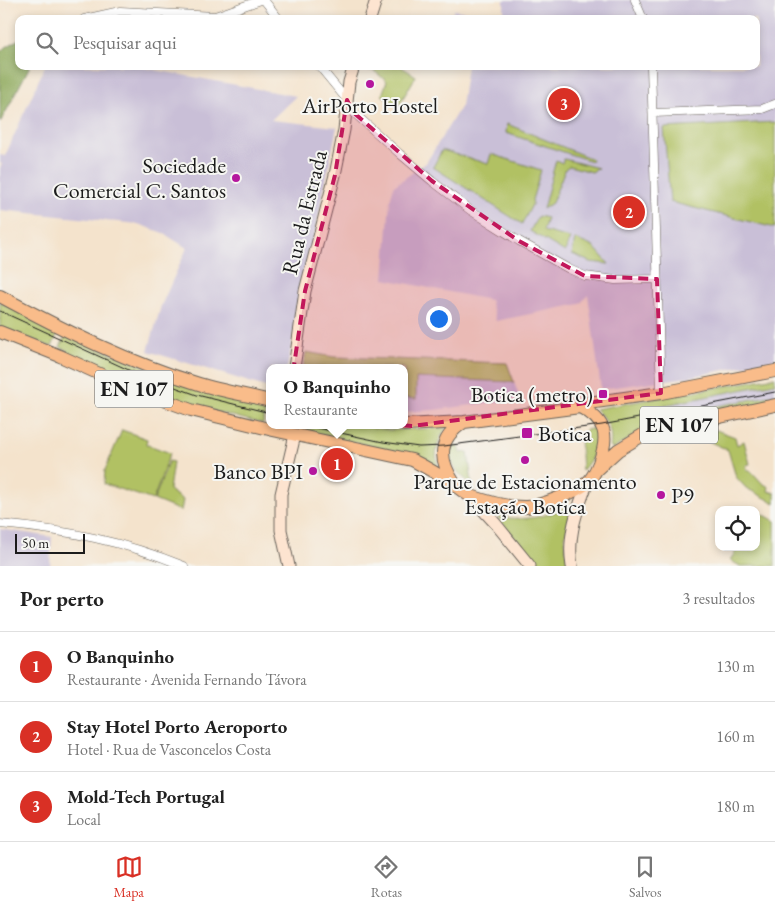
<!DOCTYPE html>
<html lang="pt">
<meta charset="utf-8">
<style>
:root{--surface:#fff;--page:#f2f2f2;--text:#222;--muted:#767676;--line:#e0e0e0;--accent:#d93025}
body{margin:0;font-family:"EB Garamond",serif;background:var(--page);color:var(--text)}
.controls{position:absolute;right:15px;bottom:15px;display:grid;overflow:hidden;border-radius:10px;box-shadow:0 2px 8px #0003}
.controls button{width:45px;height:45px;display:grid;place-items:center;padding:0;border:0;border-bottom:1px solid var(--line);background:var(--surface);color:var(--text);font:25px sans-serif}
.scale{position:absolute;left:15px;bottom:12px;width:70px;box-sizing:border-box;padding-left:5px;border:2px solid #1c1c1c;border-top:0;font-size:14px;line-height:18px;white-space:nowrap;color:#1c1c1c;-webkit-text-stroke:4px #f6f6f2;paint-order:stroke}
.you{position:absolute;left:438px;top:318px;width:18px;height:18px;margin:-12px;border:4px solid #fff;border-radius:50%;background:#1a73e8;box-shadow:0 0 0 8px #1a73e833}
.badge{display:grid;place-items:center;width:32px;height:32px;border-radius:50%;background:var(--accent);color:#fff;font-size:16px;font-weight:700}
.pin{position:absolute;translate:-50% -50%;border:2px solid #fff;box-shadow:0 1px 5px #0006}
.popup{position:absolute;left:266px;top:364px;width:142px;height:65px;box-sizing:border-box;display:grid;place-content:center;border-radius:10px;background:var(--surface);filter:drop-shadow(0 1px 4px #0005);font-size:16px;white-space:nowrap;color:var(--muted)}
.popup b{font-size:19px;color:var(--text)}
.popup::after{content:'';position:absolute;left:50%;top:100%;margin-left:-10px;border:10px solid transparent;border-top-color:var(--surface)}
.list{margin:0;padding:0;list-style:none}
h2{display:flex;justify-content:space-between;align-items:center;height:65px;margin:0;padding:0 20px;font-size:21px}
h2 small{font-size:16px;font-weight:400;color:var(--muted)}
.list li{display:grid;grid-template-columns:32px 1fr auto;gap:15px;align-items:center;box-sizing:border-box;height:70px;padding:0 20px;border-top:1px solid var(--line)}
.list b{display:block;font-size:19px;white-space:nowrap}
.list p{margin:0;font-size:16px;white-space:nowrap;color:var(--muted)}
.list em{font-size:16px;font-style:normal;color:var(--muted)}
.icon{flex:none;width:28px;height:28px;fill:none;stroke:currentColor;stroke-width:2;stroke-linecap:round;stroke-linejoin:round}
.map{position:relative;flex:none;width:775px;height:566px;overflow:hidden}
.search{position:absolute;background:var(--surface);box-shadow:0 2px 8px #0003;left:15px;right:15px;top:15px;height:55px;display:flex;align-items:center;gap:12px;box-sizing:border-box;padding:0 18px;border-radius:10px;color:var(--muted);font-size:19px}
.sheet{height:275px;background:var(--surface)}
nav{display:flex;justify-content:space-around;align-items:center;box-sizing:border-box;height:70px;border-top:1px solid var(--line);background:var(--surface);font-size:14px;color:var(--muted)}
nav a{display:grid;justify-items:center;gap:2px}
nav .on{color:var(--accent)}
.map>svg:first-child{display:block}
</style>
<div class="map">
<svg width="775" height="566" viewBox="0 0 775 566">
<rect width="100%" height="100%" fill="#f6f6f2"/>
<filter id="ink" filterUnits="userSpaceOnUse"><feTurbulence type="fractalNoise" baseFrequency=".02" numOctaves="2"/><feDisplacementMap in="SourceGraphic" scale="10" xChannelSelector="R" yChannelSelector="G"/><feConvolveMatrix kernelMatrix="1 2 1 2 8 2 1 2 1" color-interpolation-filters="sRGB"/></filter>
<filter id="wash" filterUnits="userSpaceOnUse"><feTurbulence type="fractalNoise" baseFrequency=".0096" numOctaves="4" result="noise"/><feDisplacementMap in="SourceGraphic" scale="20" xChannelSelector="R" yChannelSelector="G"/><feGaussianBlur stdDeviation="1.12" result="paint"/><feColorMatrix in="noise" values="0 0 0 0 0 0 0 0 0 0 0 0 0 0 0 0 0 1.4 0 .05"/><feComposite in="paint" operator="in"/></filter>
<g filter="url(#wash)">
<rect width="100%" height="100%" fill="#f4e3cc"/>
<!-- industrial -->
<path fill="#c9bfd7" d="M504,0H775V360L689,377L601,389L588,295L580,304L496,321L490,300L384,279L390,200L394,186L426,163L461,106L467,66H756V19H450L454,10L504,17Z
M45,66H134L296,96L271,120L337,127L287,368H270L269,388L148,351L161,306L187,248L163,233L138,224L0,210V168L2,164L0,163V155L5,156Z
M416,378L514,382L520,399L433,410L405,412L404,398H416Z
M775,383V395L652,419L650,408Z
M0,529L52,537L50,566H0Z"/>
<!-- green -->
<path fill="#b1c163" stroke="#666e40" d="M400,66L416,76L399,105L382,95L387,81L374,71L357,67Z
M775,122V228L670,202L664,128Z
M507,124L592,159L591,161L506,133Z
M442,150L488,164L491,154L541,170L532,200L533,203L522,224L433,167Z
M564,159L598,168L592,172L569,166L565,169L552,203L543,209L556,160L562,163Z
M538,216L547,218L543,231L570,238L565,252L530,231Z
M575,239L594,247L609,264L590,262L572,254Z
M0,302L53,329L51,333L57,335L52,347L0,327Z
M66,335L201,389L266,407L263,424L194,406L148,389L65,354L67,350L60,347Z
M306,352L334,357L507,363L514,382L416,378V399L405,398L404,368H303Z
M775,377V383L650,408L653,418L775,395V401L660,423L648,427L613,449L610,447C613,430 607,420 595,409Z
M276,425H355L389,430L446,428C438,441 433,452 439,468L409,454Z
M596,428C601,445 593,458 582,471L580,438H586L585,430Z
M122,430L147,439L146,444L170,453L153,500L104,484L105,470Z
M716,430L735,437L737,445L744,441L750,464L746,465L747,471H751L762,483L769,487L768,491L775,493V503L746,488L736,477L728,450L704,439L703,433Z
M459,446L461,453L468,452L472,484C459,476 449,464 449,448Z
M169,461L173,462L169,490L183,500L181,511L154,500Z
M572,505L565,537L567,566H537L497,516C526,522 545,517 572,505Z
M759,512L775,521V566H740L730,560L739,547H756V517Z"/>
<!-- forest -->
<path fill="#8ca759" stroke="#54623a" d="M19,39V66H30L0,123V51Z"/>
</g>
<g filter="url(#ink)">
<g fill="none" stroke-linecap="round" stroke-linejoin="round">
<defs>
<path id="street" d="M264,0L279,19
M635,0L643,19
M84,19L120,11L215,16L261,0
M319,66L347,100L353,112L400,154L432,181L470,210L519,241L569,269L585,276L615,280L657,279
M651,66L661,393
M653,113L762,109L775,104
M0,524C66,530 123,541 184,566"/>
<path id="secondary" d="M370,19L376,0
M294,368L305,291L335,175L344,130L349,82L354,66
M469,495L495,523L530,566
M289,566L281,530V494L295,435
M572,566C567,537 577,509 588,482"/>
<path id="primary" d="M0,296C63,330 130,363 199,384C222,391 246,395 270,401
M0,332L60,356L126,386L191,410L273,430L412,460C426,467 439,475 452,483C458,487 464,493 471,496C488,502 508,508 527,507C544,505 573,493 587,483C593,478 596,470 599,463C609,436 607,421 580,407
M404,425L464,422L580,407L588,403L661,393L775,371
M597,469L618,450L646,433L775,405
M454,483C438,458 438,439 464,422"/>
</defs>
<!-- street casing -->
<use href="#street" stroke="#68625a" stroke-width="9"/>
<!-- secondary casing -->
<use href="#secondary" stroke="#68625a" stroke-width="13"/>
<!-- primary casing -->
<use href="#primary" stroke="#68625a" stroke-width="14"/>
<!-- street -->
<use href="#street" stroke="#fff" stroke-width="8"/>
<!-- secondary -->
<use href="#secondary" stroke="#fde4d0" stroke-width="11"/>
<!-- primary -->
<use href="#primary" stroke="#f9bc8a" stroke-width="12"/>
<!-- tram -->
<path stroke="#1c1c1c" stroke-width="1" d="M0,311L131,371L197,395L270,413
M303,425L383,442L419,447L444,446L602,425L775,392"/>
</g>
</g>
<!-- marked area -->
<path fill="#c2185b" fill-opacity="0.2" stroke="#c2185b" stroke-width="4" stroke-dasharray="10 6" stroke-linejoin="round" d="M347,100L353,112L432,181L519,241L585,276L657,279L661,393L412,426L361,422L288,406L305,291L335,175Z"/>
<!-- markers -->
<g fill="#b5179e" stroke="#f6f6f2" stroke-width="2">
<circle cx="370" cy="84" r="5"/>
<circle cx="236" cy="178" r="5"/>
<rect x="598" y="389" width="10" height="10" rx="2.5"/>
<rect x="521" y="427" width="12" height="12" rx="2.5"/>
<circle cx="525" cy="460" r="5"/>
<circle cx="313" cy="471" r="5"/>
<circle cx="661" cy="495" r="5"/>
</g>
<g text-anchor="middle" stroke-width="4" stroke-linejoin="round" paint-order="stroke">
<!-- shield labels -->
<g fill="#f6f6f2" stroke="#5d5d5c" stroke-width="1">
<rect x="95" y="370.5" width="78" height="37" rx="4"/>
<rect x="640" y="406.5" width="78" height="37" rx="4"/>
</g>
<g font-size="21" font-weight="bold" fill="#1c1c1c">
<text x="134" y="396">EN 107</text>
<text x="679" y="432">EN 107</text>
</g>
<!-- poi labels -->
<g font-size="22" fill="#1c1c1c" stroke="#f6f6f2" text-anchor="end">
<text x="370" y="113" text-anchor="middle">AirPorto Hostel</text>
<text x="226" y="173">Sociedade<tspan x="226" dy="25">Comercial C. Santos</tspan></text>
<text x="593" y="402">Botica (metro)</text>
<text x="538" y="441" text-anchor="start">Botica</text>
<text x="303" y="479">Banco BPI</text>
<text x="525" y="489" text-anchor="middle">Parque de Estacionamento<tspan x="525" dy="25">Estação Botica</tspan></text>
<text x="671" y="503" text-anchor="start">P9</text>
</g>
<!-- street labels -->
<g font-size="22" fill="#1c1c1c" stroke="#f6f6f2">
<text transform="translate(304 212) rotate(-76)" y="8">Rua da Estrada</text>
</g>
</g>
</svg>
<div class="controls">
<button><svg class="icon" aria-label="locate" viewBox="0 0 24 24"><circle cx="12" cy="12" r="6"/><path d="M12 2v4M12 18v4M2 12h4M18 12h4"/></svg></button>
</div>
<div class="scale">50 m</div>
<div class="you"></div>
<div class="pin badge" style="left:337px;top:464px">1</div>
<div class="popup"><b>O Banquinho</b>Restaurante</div>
<div class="pin badge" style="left:629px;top:212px">2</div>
<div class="pin badge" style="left:564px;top:104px">3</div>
<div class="search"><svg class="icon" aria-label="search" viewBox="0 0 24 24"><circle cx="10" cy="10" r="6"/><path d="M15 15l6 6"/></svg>Pesquisar aqui</div>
</div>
<section class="sheet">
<h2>Por perto<small>3 resultados</small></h2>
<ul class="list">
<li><span class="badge">1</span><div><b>O Banquinho</b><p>Restaurante · Avenida Fernando Távora</p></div><em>130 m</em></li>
<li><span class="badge">2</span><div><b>Stay Hotel Porto Aeroporto</b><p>Hotel · Rua de Vasconcelos Costa</p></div><em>160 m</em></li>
<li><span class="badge">3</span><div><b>Mold-Tech Portugal</b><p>Local</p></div><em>180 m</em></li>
</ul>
</section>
<nav>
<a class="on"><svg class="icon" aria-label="map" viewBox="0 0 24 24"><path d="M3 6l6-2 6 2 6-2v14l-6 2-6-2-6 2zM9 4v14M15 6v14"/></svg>Mapa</a>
<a><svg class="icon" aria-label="directions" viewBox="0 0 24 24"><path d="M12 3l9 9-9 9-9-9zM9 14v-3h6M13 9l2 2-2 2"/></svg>Rotas</a>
<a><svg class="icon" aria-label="saved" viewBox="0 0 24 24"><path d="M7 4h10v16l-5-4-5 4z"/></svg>Salvos</a>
</nav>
